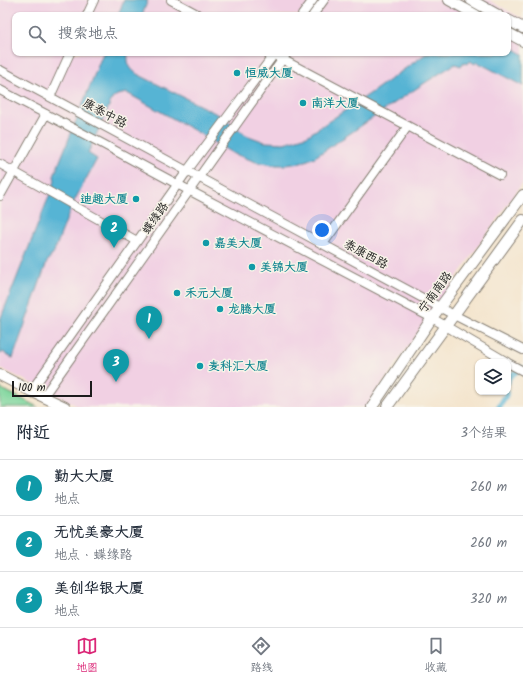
<!DOCTYPE html>
<html lang="zh">
<meta charset="utf-8">
<style>
:root{--surface:#fff;--page:#f2f2f3;--text:#1f2937;--muted:#747a83;--line:#e0e1e3;--accent:#db2777}
body{margin:0;font-family:Kalam,"LXGW WenKai TC",sans-serif;background:var(--page);color:var(--text)}
.controls{position:absolute;right:12px;bottom:12px;display:grid;overflow:hidden;border-radius:8px;box-shadow:0 1px 3px #0004}
.controls button{width:36px;height:36px;display:grid;place-items:center;padding:0;border:0;border-bottom:1px solid var(--line);background:var(--surface);color:var(--text);font:20px sans-serif}
.scale{position:absolute;left:12px;bottom:10px;width:80px;box-sizing:border-box;padding-left:4px;border:2px solid #1c1c1c;border-top:0;font-size:11px;line-height:14px;white-space:nowrap;color:#1c1c1c;-webkit-text-stroke:3px #f7f3e8;paint-order:stroke}
.you{position:absolute;left:322px;top:230px;width:14px;height:14px;margin:-10px;border:3px solid #fff;border-radius:50%;background:#1a73e8;box-shadow:0 0 0 6px #1a73e833}
.badge{display:grid;place-items:center;width:26px;height:26px;border-radius:50%;background:var(--accent);color:#fff;font-size:13px;font-weight:700}
.pin{position:absolute;translate:-50% -33px;filter:drop-shadow(0 1px 2px #0008)}
.pin::after{content:'';position:absolute;top:21px;width:14px;height:12px;background:inherit;clip-path:polygon(0 0,100% 0,50% 100%)}
.list{margin:0;padding:0;list-style:none}
h2{display:flex;justify-content:space-between;align-items:center;height:52px;margin:0;padding:0 16px;font-size:17px}
h2 small{font-size:13px;font-weight:400;color:var(--muted)}
.list li{display:grid;grid-template-columns:26px 1fr auto;gap:12px;align-items:center;box-sizing:border-box;height:56px;padding:0 16px;border-top:1px solid var(--line)}
.list b{display:block;font-size:15px;white-space:nowrap}
.list p{margin:0;font-size:13px;white-space:nowrap;color:var(--muted)}
.list em{font-size:13px;font-style:normal;color:var(--muted)}
.icon{flex:none;width:22px;height:22px;fill:none;stroke:currentColor;stroke-width:2;stroke-linecap:round;stroke-linejoin:round}
.map{position:relative;flex:none;width:523px;height:407px;overflow:hidden}
.search{position:absolute;background:var(--surface);box-shadow:0 1px 3px #0004;left:12px;right:12px;top:12px;height:44px;display:flex;align-items:center;gap:10px;box-sizing:border-box;padding:0 14px;border-radius:8px;color:var(--muted);font-size:15px}
.sheet{height:220px;background:var(--surface)}
nav{display:flex;justify-content:space-around;align-items:center;box-sizing:border-box;height:56px;border-top:1px solid var(--line);background:var(--surface);font-size:11px;color:var(--muted)}
nav a{display:grid;justify-items:center;gap:2px}
nav .on{color:var(--accent)}
.map>svg:first-child{display:block}
</style>
<div class="map">
<svg width="523" height="407" viewBox="0 0 523 407">
<rect width="100%" height="100%" fill="#f7f3e8"/>
<filter id="ink" filterUnits="userSpaceOnUse"><feTurbulence type="fractalNoise" baseFrequency=".025" numOctaves="2"/><feDisplacementMap in="SourceGraphic" scale="8" xChannelSelector="R" yChannelSelector="G"/><feConvolveMatrix kernelMatrix="1 2 1 2 8 2 1 2 1" color-interpolation-filters="sRGB"/></filter>
<filter id="wash" filterUnits="userSpaceOnUse"><feTurbulence type="fractalNoise" baseFrequency=".012" numOctaves="4" result="noise"/><feDisplacementMap in="SourceGraphic" scale="16" xChannelSelector="R" yChannelSelector="G"/><feGaussianBlur stdDeviation="0.9" result="paint"/><feColorMatrix in="noise" values="0 0 0 0 0 0 0 0 0 0 0 0 0 0 0 0 0 1.4 0 .05"/><feComposite in="paint" operator="in"/></filter>
<g filter="url(#wash)">
<rect width="100%" height="100%" fill="#f4e5ce"/>
<!-- built -->
<path fill="#f1d0e3" fill-rule="evenodd" d="M0,0H489L523,19V182L366,407H80L0,368ZM15,15H508V53H15Z"/>
<!-- green -->
<path fill="#7cd59b" stroke="#4c785c" d="M0,388L38,407H0Z"/>
<!-- water -->
<path fill="#56b4d4" stroke="#396878" d="M124,0H148L142,15H118Z
M508,45L523,54V86L477,62L475,64L470,61L468,64L464,62L461,66L455,64C407,93 362,126 315,157L301,163L285,165H272L256,162L232,153L206,137L127,93L117,95L112,99L88,153L97,159L72,205L54,252L47,262L13,358L6,355L4,352L0,354V320L55,181L54,176L103,53H128C127,63 129,68 137,74L221,116L246,135L265,142L284,143L294,140L307,136L368,95L427,53H508Z"/>
<g fill="none" stroke-linecap="round" stroke-linejoin="round">
<!-- canal -->
<path stroke="#56b4d4" stroke-width="5.5" d="M508,382L509,377L521,368
M499,407L506,395L507,392"/>
</g>
</g>
<g filter="url(#ink)">
<g fill="none" stroke-linecap="round" stroke-linejoin="round">
<defs>
<path id="minor" d="M171,0L199,15
M87,15L94,0
M302,15L313,0
M313,15L324,0
M278,57L500,175
M0,70L454,315L523,350
M0,90L101,143L177,184L432,318L507,362
M50,97L70,53
M0,164L137,241
M0,196L46,114
M323,244L408,126
M508,363L523,371
M31,391L187,171L275,53
M43,397L287,53"/>
<path id="major" d="M449,0L476,15
M471,0L498,15
M508,20L523,28
M508,33L523,41
M0,375L31,391L65,407
M372,407L432,318L523,195
M387,407L523,220"/>
</defs>
<!-- minor casing -->
<use href="#minor" stroke="#888075" stroke-width="10"/>
<!-- major casing -->
<use href="#major" stroke="#888075" stroke-width="12"/>
<!-- minor -->
<use href="#minor" stroke="#fff" stroke-width="8"/>
<!-- major -->
<use href="#major" stroke="#fff" stroke-width="10"/>
</g>
</g>
<!-- markers -->
<g fill="#0f9aa8" stroke="#f7f3e8" stroke-width="1.5">
<circle cx="237" cy="73" r="4"/>
<circle cx="303" cy="103" r="4"/>
<circle cx="136" cy="199" r="4"/>
<circle cx="206" cy="243" r="4"/>
<circle cx="252" cy="267" r="4"/>
<circle cx="177" cy="293" r="4"/>
<circle cx="220" cy="309" r="4"/>
<circle cx="200" cy="366" r="4"/>
</g>
<g text-anchor="middle" stroke-width="3" stroke-linejoin="round" paint-order="stroke">
<!-- culture labels -->
<g font-size="12" font-weight="bold" fill="#0d838f" stroke="#f7f3e8" text-anchor="start">
<text x="245" y="77">恒威大厦</text>
<text x="311" y="107">南洋大厦</text>
<text x="128" y="203" text-anchor="end">迪趣大厦</text>
<text x="214" y="247">嘉美大厦</text>
<text x="260" y="271">美锦大厦</text>
<text x="185" y="297">禾元大厦</text>
<text x="228" y="313">龙腾大厦</text>
<text x="208" y="370">麦科汇大厦</text>
</g>
<!-- street labels -->
<g font-size="12" fill="#1c1c1c" stroke="#f7f3e8">
<text transform="translate(105 113) rotate(28)" y="4">康泰中路</text>
<text transform="translate(155 218) rotate(-55)" y="4">蝶缘路</text>
<text transform="translate(366 254) rotate(28)" y="4">泰康西路</text>
<text transform="translate(435 292) rotate(-54)" y="4">宁南南路</text>
</g>
</g>
</svg>
<div class="controls">
<button><svg class="icon" aria-label="layers" viewBox="0 0 24 24"><path d="M12 4l9 5-9 5-9-5zM3 14l9 5 9-5"/></svg></button>
</div>
<div class="scale">100 m</div>
<div class="you"></div>
<div class="pin badge" style="left:149px;top:339px;background:#0f9aa8">1</div>
<div class="pin badge" style="left:114px;top:248px;background:#0f9aa8">2</div>
<div class="pin badge" style="left:116px;top:382px;background:#0f9aa8">3</div>
<div class="search"><svg class="icon" aria-label="search" viewBox="0 0 24 24"><circle cx="10" cy="10" r="6"/><path d="M15 15l6 6"/></svg>搜索地点</div>
</div>
<section class="sheet">
<h2>附近<small>3个结果</small></h2>
<ul class="list">
<li><span class="badge" style="background:#0f9aa8">1</span><div><b>勤大大厦</b><p>地点</p></div><em>260 m</em></li>
<li><span class="badge" style="background:#0f9aa8">2</span><div><b>无忧美豪大厦</b><p>地点 · 蝶缘路</p></div><em>260 m</em></li>
<li><span class="badge" style="background:#0f9aa8">3</span><div><b>美创华银大厦</b><p>地点</p></div><em>320 m</em></li>
</ul>
</section>
<nav>
<a class="on"><svg class="icon" aria-label="map" viewBox="0 0 24 24"><path d="M3 6l6-2 6 2 6-2v14l-6 2-6-2-6 2zM9 4v14M15 6v14"/></svg>地图</a>
<a><svg class="icon" aria-label="directions" viewBox="0 0 24 24"><path d="M12 3l9 9-9 9-9-9zM9 14v-3h6M13 9l2 2-2 2"/></svg>路线</a>
<a><svg class="icon" aria-label="saved" viewBox="0 0 24 24"><path d="M7 4h10v16l-5-4-5 4z"/></svg>收藏</a>
</nav>
